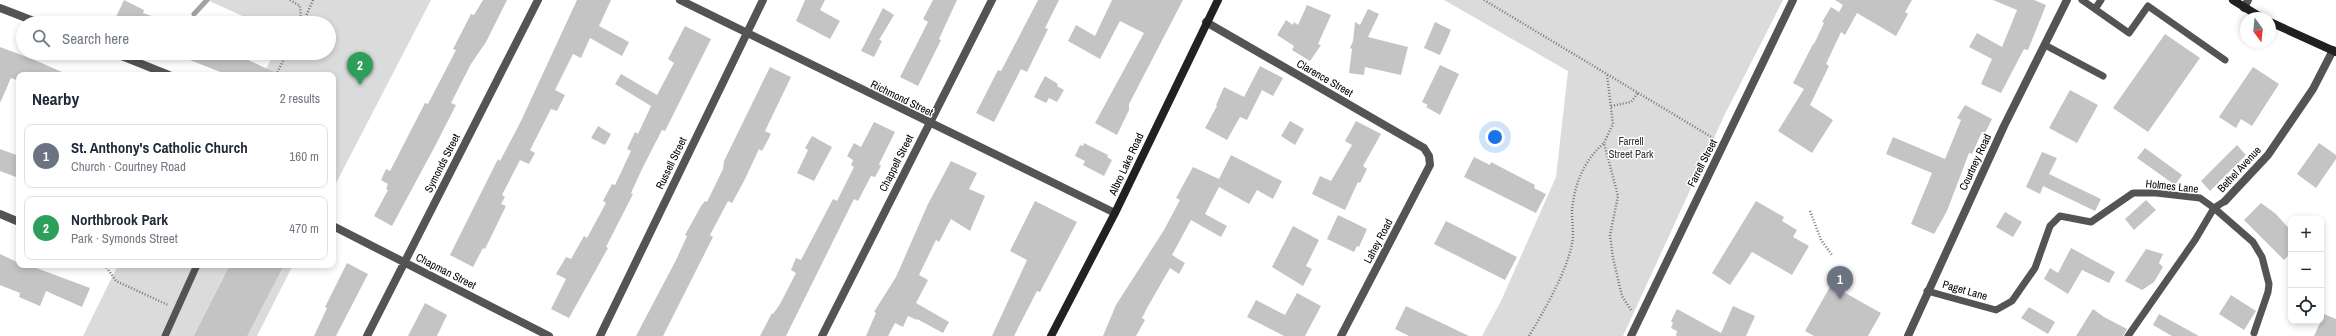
<!DOCTYPE html>
<meta charset="utf-8">
<style>
:root{--surface:#fff;--page:#f6f6f7;--text:#1f2937;--muted:#747a83;--line:#e0e1e3;--accent:#1a73e8}
body{margin:0;font-family:"Archivo Narrow",sans-serif;background:var(--page);color:var(--text)}
.controls{position:absolute;right:12px;bottom:12px;display:grid;overflow:hidden;border-radius:8px;box-shadow:0 2px 6px #0003}
.controls button{width:36px;height:36px;display:grid;place-items:center;padding:0;border:0;border-bottom:1px solid var(--line);background:var(--surface);color:var(--text);font:20px sans-serif}
.compass{position:absolute;left:2240px;top:12px;width:36px;height:36px;border-radius:50%;background:var(--surface);box-shadow:0 2px 6px #0003;rotate:165deg}
.you{position:absolute;left:1495px;top:137px;width:14px;height:14px;margin:-10px;border:3px solid #fff;border-radius:50%;background:#1a73e8;box-shadow:0 0 0 6px #1a73e833}
.badge{display:grid;place-items:center;width:26px;height:26px;border-radius:50%;background:var(--accent);color:#fff;font-size:13px;font-weight:700}
.pin{position:absolute;translate:-50% -33px;filter:drop-shadow(0 1px 2px #0008)}
.pin::after{content:'';position:absolute;top:21px;width:14px;height:12px;background:inherit;clip-path:polygon(0 0,100% 0,50% 100%)}
.list{margin:0;padding:0;list-style:none}
h2{display:flex;justify-content:space-between;align-items:center;height:52px;margin:0;padding:0 16px;font-size:17px}
h2 small{font-size:13px;font-weight:400;color:var(--muted)}
.list li{display:grid;grid-template-columns:26px 1fr auto;gap:12px;align-items:center;box-sizing:border-box;height:64px;margin:0 8px 8px;padding:0 8px;border:1px solid var(--line);border-radius:8px}
.list b{display:block;font-size:15px;white-space:nowrap}
.list p{margin:0;font-size:13px;white-space:nowrap;color:var(--muted)}
.list em{font-size:13px;font-style:normal;color:var(--muted)}
.icon{flex:none;width:22px;height:22px;fill:none;stroke:currentColor;stroke-width:2;stroke-linecap:round;stroke-linejoin:round}
.map{position:relative;flex:none;width:2336px;height:336px;overflow:hidden}
.search{position:absolute;background:var(--surface);box-shadow:0 2px 6px #0003;left:16px;top:16px;width:320px;height:44px;display:flex;align-items:center;gap:10px;box-sizing:border-box;padding:0 14px;border-radius:22px;color:var(--muted);font-size:15px}
.panel{position:absolute;background:var(--surface);box-shadow:0 2px 6px #0003;left:16px;top:72px;width:320px;height:196px;border-radius:8px}
.map>svg:first-child{display:block}
</style>
<div class="map">
<svg width="2336" height="336" viewBox="0 0 2336 336">
<rect width="100%" height="100%" fill="#fff"/>
<!-- green -->
<path fill="#dbdbdb" d="M207,0H431L333,189V75H263L274,53H329V23H258Z
M1444,0H1783L1725,114L1623,336H1482L1501,301L1556,177L1568,71Z
M118,265H293L257,336H83Z"/>
<g fill="none" stroke-linecap="round" stroke-linejoin="round">
<!-- stream -->
<path stroke="#a2a2a2" stroke-width="5" d="M194,14L207,0"/>
</g>
<!-- building -->
<path fill="#c4c4c4" d="M124,0L144,10L143,13L166,21L165,23H113Z
M483,0H507L486,42L471,64L451,103L456,105L434,148L392,226L374,216L388,190L386,189L388,184L381,180L386,169L390,171L425,103L428,104L456,50L453,49L471,14L474,15Z
M577,0H611L599,26L629,42L622,56L590,38L581,58L573,54L555,90L565,95L557,111L551,109L530,150L535,153L529,164L520,160L502,195L505,197L501,204L506,206L485,249L483,248L473,267L450,255L498,159L500,161L520,123Z
M805,0H825L820,10L840,21L830,39L796,21Z
M933,0H957L939,39L941,40L918,86L900,77L928,22L923,19Z
M1038,0H1059L1045,28L1048,29L1027,72L1021,69L994,122L976,113L998,70L1001,71Z
M1112,0H1183L1129,104V110L1117,135L1095,123L1144,33L1120,21L1100,59L1068,41L1076,25L1095,36Z
M1835,0H1912L1905,12L1908,14L1896,36L1857,13L1845,35L1841,32L1826,64L1829,66L1810,105L1833,120L1812,153L1778,131L1804,89L1793,83L1813,44H1814L1824,23L1822,22L1831,7L1839,12L1843,5Z
M1993,0H2034L2046,5L2028,50L2024,49L2001,93L1981,84L1992,59L1969,47L1977,33L2002,47L2017,10Z
M1307,5L1331,15L1318,44L1321,45L1310,61L1292,50L1294,46L1277,35L1286,20L1293,25L1294,22L1298,25Z
M883,8L894,15L879,40L882,41L874,57L861,51Z
M1368,9L1379,14L1368,37L1408,47L1401,75L1365,67L1364,75L1349,73L1352,49L1350,48L1353,41L1355,22L1360,25Z
M1435,22L1451,30L1440,55L1424,48Z
M685,26L711,39L665,131L662,130L643,167L631,193L633,194L606,247L608,248L569,318L551,309L566,279L556,274L566,257L571,259L584,236L587,238L606,203L603,201L612,184L615,185L631,151L627,149L635,132L638,134L651,106L615,84L621,74L657,95L674,63L668,59Z
M2165,34L2200,58L2148,132L2113,108Z
M0,47L32,59L69,75H19V81L11,78L0,103Z
M172,53H233L281,75H228Z
M1440,65L1459,74L1440,115L1426,107L1428,105L1422,102Z
M1260,66L1283,78L1273,96L1262,90L1247,120L1240,117L1227,140L1205,128L1217,106L1216,105L1224,87L1244,97Z
M770,67L791,77L765,131L771,134L762,151L759,149L745,179L732,203L728,201L710,235L713,237L663,336H636L676,260L687,236L685,235L701,206L705,201L707,202L723,169L724,161Z
M2253,67L2279,84L2252,126L2241,119L2236,128L2219,117Z
M1045,76L1058,84L1057,86L1064,90L1057,102L1049,98L1046,103L1034,97Z
M2070,90L2098,105L2077,143L2049,128Z
M1965,105L1992,119L1985,133L1982,132L1972,154L1969,153L1947,211L1934,234L1911,224L1932,173L1886,154L1893,137L1945,159L1961,120L1957,118Z
M1290,121L1304,129L1295,145L1281,136Z
M1356,121L1381,134L1363,166L1367,169L1360,183L1358,182L1345,210L1312,194L1320,176L1331,181L1352,145L1345,141Z
M874,122L895,132L879,164L881,166L875,177L871,176L858,201L854,199L786,336H760L772,313L773,314L780,304L796,273L791,270L796,258L801,260L833,199L837,201L854,167L851,165L853,160L847,156L854,143L861,147Z
M598,126L611,134L605,145L591,138Z
M812,136L832,147L814,181L797,173L808,150L805,148Z
M1084,143L1108,155L1107,157L1112,160L1104,176L1083,165L1085,161L1075,156L1080,145L1083,146Z
M2319,143L2336,155V159L2316,188L2297,174Z
M2237,145L2246,155L2210,191L2201,181Z
M2145,148L2182,175L2175,185L2137,158Z
M0,149L19,156V169L16,177L0,171Z
M2042,152L2057,158L2049,174L2101,199L2095,211L2043,186L2040,194L2026,187Z
M1231,155L1282,181L1273,199L1257,190L1249,204L1219,187L1205,214L1227,226L1221,237L1191,220L1172,255L1185,263L1179,274L1170,268L1147,308L1142,318L1145,320L1136,336H1103L1116,305L1164,230L1180,200L1176,198L1193,167L1219,179Z
M1474,157L1490,165L1491,162L1535,185L1534,188L1546,194L1536,213L1464,177Z
M951,161L977,173L969,189L985,196L970,231L951,219L939,242L936,240L919,275L928,280L916,303L949,322L943,333L917,319V320L908,316L903,327L895,323L888,336H866L876,313L874,312L896,277L928,204Z
M2146,200L2156,210L2134,230L2125,219Z
M1035,201L1077,222L1040,292L1037,291L1014,336H992L1027,260L1010,251Z
M1756,201L1784,217L1782,221L1797,230L1793,237L1809,246L1792,275L1752,252L1730,285L1712,273Z
M2261,203L2276,214L2291,231V253L2284,260L2244,220Z
M2005,212L2022,222L2013,237L1996,227Z
M1338,215L1367,229L1359,247L1357,246L1354,252L1327,239Z
M1446,221L1517,257L1505,280L1434,244Z
M1293,226L1319,240L1306,266L1312,269L1303,286L1272,267Z
M2071,248L2115,272L2109,283L2082,270L2068,294L2044,279L2050,268L2058,273Z
M2146,249L2163,254L2159,263L2163,267L2154,282L2142,290L2125,281Z
M0,254L19,263V265L31,268V266L90,288L82,307L46,291L40,306L19,297L20,293L0,285Z
M347,263L368,274L336,336H314L327,308L325,307Z
M230,265H284L247,336H194Z
M1831,285L1881,313L1868,336H1814L1805,331Z
M1297,293L1321,306L1305,336H1284L1247,317L1256,300L1285,315Z
M2231,295L2256,311L2244,330L2219,314Z
M425,303L447,315L437,336H408Z
M1406,306L1469,336H1409L1395,329Z
M1733,306L1755,316L1746,336H1676L1677,331L1671,328L1673,323L1671,321L1677,309L1721,333Z
M2029,307L2055,322L2048,334L2021,318Z
M2093,309L2104,317L2127,329L2123,336H2076Z
M2159,314L2199,336H2172L2153,325Z
M2324,314L2336,319V336H2314Z"/>
<g fill="none" stroke-linecap="round" stroke-linejoin="round">
<!-- path -->
<path stroke="#767676" stroke-width="2.5" stroke-dasharray="1 2" stroke-linecap="butt" d="M290,0L300,6L301,23
M1484,0L1713,138
M303,23L313,0
M276,75L287,53
M1607,75L1613,124L1604,143L1618,196L1610,235L1613,258L1622,296L1631,310
M1611,106L1631,102L1638,93
M1810,211L1821,240L1832,255
M105,265L116,281L168,305
M1529,336C1544,311 1566,273 1572,244C1574,234 1572,222 1572,211C1574,185 1584,160 1604,143"/>
<!-- service -->
<path stroke="#545454" stroke-width="7" d="M2082,0L2129,33L2148,6L2225,60
M2095,9L2101,0
M2045,45L2103,76
M1927,291L1996,310L2012,301L2035,268L2050,226L2060,216L2091,222L2133,193H2156L2200,198L2214,208L2253,242L2262,257L2269,284L2268,292L2254,333
M165,336L197,265
M2128,336L2195,240L2214,208L2225,201"/>
<!-- minor -->
<path stroke="#545454" stroke-width="8" d="M680,0L1115,213
M0,8L39,23
M2244,8L2248,0
M1206,22L1424,148L1429,156L1430,165L1341,336
M114,53L169,75
M2225,201L2268,155L2313,89L2333,50
M0,214L19,222
M333,226L549,336
M367,336L538,0
M600,336L763,0
M822,336L992,0
M1631,336L1793,0
M1908,336L2004,126L2067,0"/>
<!-- secondary -->
<path stroke="#212121" stroke-width="8" d="M2233,0L2262,18
M2270,22L2336,52
M1051,336L1115,213L1218,0"/>
</g>
<g text-anchor="middle" stroke-width="3" stroke-linejoin="round" paint-order="stroke">
<!-- street labels -->
<g font-size="11" fill="#000" stroke="#fff">
<text transform="translate(1325 78) rotate(30)" y="4">Clarence Street</text>
<text transform="translate(902 98) rotate(26)" y="4">Richmond Street</text>
<text transform="translate(1975 162) rotate(-65)" y="4">Courtney Road</text>
<text transform="translate(442 163) rotate(-63)" y="4">Symonds Street</text>
<text transform="translate(671 163) rotate(-64)" y="4">Russell Street</text>
<text transform="translate(896 163) rotate(-63)" y="4">Chappell Street</text>
<text transform="translate(1702 163) rotate(-63)" y="4">Farrell Street</text>
<text transform="translate(1126 164) rotate(-65)" y="4">Albro Lake Road</text>
<text transform="translate(2239 169) rotate(-47)" y="4">Bethel Avenue</text>
<text transform="translate(2172 186) rotate(6)" y="4">Holmes Lane</text>
<text transform="translate(1378 241) rotate(-62)" y="4">Lahey Road</text>
<text transform="translate(446 271) rotate(27)" y="4">Chapman Street</text>
<text transform="translate(1965 290) rotate(16)" y="4">Paget Lane</text>
</g>
<!-- park labels -->
<g font-size="11" fill="#323232" stroke="#fff">
<text x="1631" y="145">Farrell<tspan x="1631" dy="13">Street Park</tspan></text>
</g>
</g>
</svg>
<div class="controls">
<button>+</button>
<button>−</button>
<button><svg class="icon" aria-label="locate" viewBox="0 0 24 24"><circle cx="12" cy="12" r="6"/><path d="M12 2v4M12 18v4M2 12h4M18 12h4"/></svg></button>
</div>
<svg class="compass" viewBox="-18 -18 36 36"><path d="M0-13l5 13h-10z" fill="#e53935"/><path d="M0 13l5-13h-10z" fill="#747a83"/></svg>
<div class="you"></div>
<div class="pin badge" style="left:1840px;top:299px;background:#6b7280">1</div>
<div class="pin badge" style="left:360px;top:85px;background:#2e9e5b">2</div>
<div class="search"><svg class="icon" aria-label="search" viewBox="0 0 24 24"><circle cx="10" cy="10" r="6"/><path d="M15 15l6 6"/></svg>Search here</div>
<section class="panel">
<h2>Nearby<small>2 results</small></h2>
<ul class="list">
<li><span class="badge" style="background:#6b7280">1</span><div><b>St. Anthony's Catholic Church</b><p>Church · Courtney Road</p></div><em>160 m</em></li>
<li><span class="badge" style="background:#2e9e5b">2</span><div><b>Northbrook Park</b><p>Park · Symonds Street</p></div><em>470 m</em></li>
</ul>
</section>
</div>
